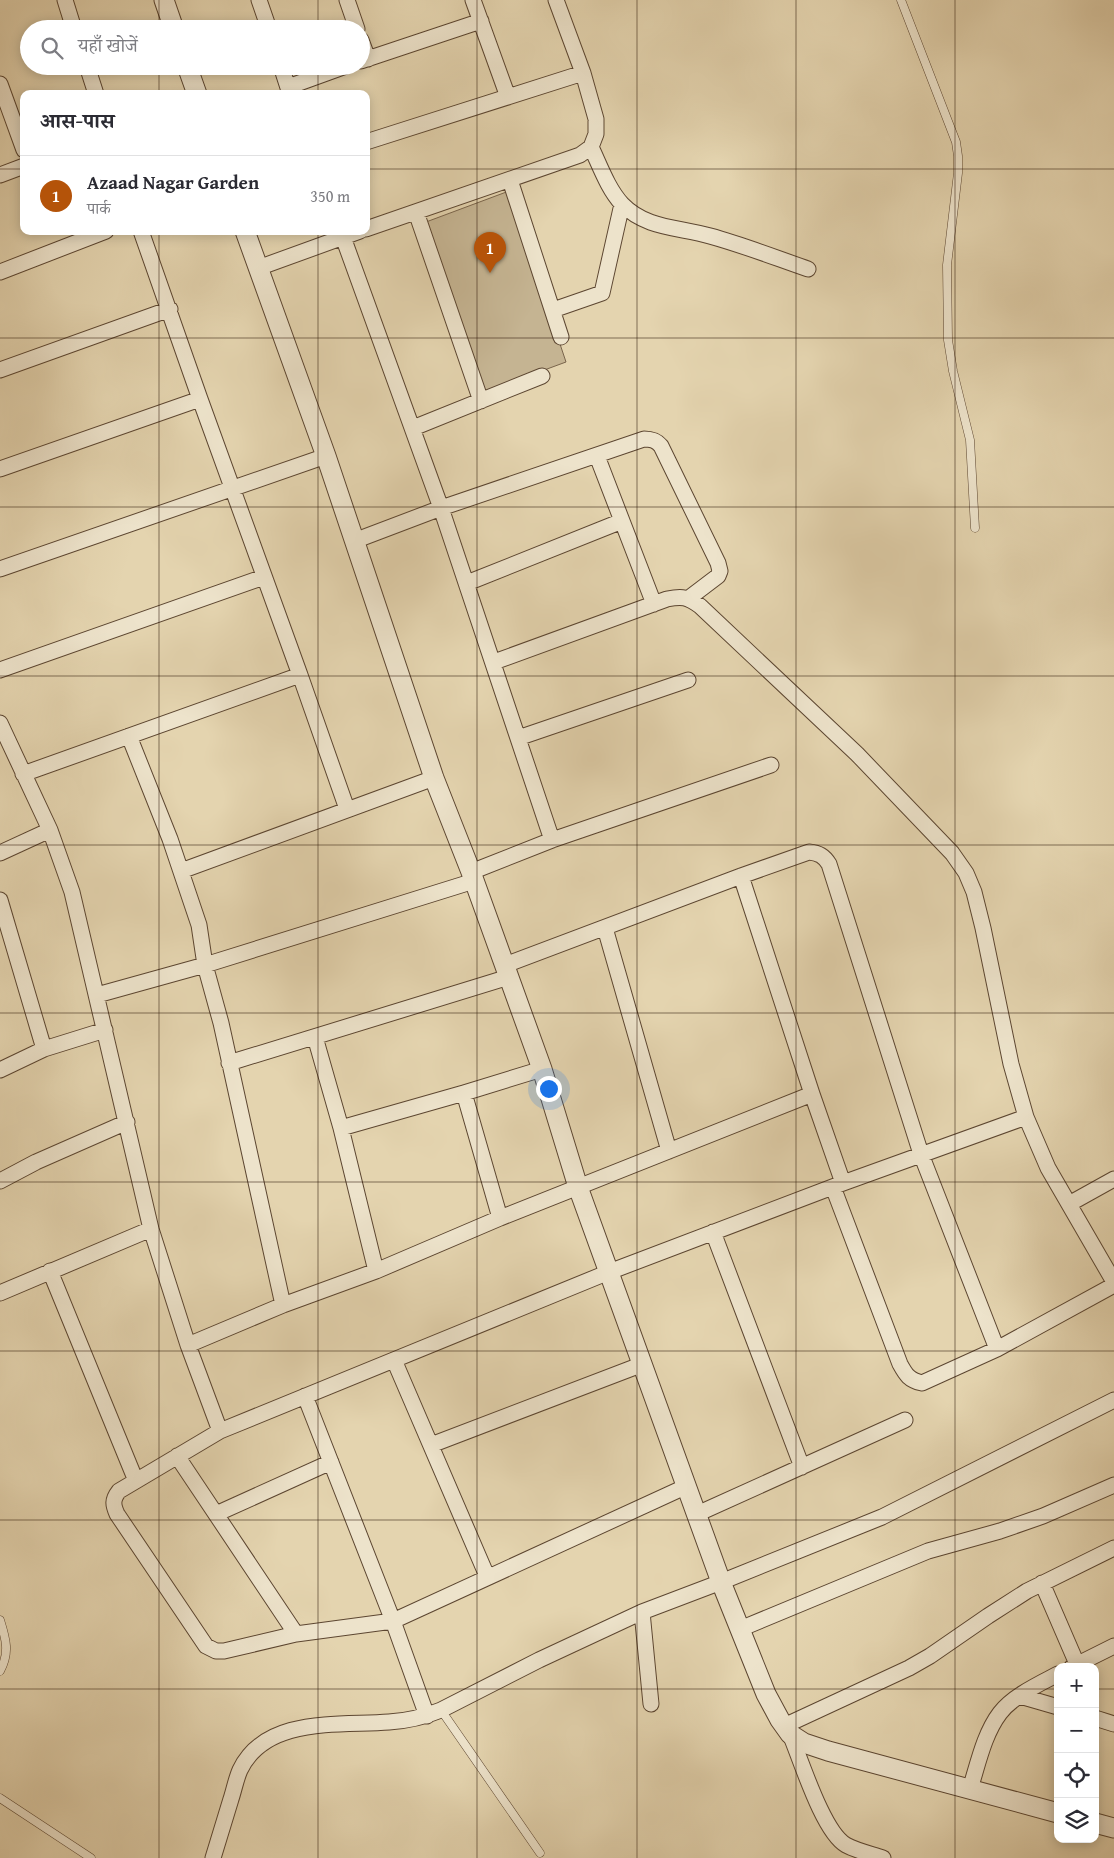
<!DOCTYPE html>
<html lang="hi">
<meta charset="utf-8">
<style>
:root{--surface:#fff;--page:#f7f7f7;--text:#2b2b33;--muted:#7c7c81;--line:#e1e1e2;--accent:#b45309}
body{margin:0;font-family:"Gentium Book Plus","Noto Serif Devanagari",serif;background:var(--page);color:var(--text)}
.controls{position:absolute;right:15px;bottom:15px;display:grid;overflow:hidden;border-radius:10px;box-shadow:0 2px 12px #0003}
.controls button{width:45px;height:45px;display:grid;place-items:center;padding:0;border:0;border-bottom:1px solid var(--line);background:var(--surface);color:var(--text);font:25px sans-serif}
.you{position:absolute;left:548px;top:1088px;width:18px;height:18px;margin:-12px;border:4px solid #fff;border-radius:50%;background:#1a73e8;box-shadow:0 0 0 8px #1a73e833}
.badge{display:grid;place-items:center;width:32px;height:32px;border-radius:50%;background:var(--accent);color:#fff;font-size:16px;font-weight:700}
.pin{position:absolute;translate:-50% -41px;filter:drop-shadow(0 1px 2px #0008)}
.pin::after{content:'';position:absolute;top:26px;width:18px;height:15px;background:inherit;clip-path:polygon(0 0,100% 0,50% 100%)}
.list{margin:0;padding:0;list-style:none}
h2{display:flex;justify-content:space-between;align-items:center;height:65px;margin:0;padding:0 20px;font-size:21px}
h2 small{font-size:16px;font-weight:400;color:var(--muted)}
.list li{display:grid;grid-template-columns:32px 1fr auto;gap:15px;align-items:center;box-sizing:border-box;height:80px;padding:0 20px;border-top:1px solid var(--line)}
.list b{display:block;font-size:19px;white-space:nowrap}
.list p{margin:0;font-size:16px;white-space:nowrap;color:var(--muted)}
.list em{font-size:16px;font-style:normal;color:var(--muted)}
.icon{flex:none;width:28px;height:28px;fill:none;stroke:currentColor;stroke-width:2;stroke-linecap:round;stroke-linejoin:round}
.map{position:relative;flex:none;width:1114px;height:1858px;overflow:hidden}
.search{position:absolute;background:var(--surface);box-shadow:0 2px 12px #0003;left:20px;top:20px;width:350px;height:55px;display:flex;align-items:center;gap:12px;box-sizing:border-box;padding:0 18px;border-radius:28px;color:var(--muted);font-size:19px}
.panel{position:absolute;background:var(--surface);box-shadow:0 2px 12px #0003;left:20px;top:90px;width:350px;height:145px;border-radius:10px}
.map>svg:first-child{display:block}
</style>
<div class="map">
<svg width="1114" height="1858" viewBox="0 0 1114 1858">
<rect width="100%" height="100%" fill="#e4d4af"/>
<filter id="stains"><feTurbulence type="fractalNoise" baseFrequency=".004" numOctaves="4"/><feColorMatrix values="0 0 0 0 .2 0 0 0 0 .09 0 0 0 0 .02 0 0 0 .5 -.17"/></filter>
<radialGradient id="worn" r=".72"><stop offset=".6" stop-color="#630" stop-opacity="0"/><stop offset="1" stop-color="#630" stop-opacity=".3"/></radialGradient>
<!-- green -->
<path fill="#c5b492" stroke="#7a654c" d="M509,191L566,362L482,393L426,222Z"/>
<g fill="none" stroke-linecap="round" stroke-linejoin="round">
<defs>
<path id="service" d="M901,0L956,142L958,156V173L947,265L948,340L953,371L970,440L975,528
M0,1620C6,1639 10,1653 0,1671
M441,1710L540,1853
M0,1798L91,1858"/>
<path id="minor" d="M65,0L74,29
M259,0L269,29
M347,0L357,29
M473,0L508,97
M361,40L368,59
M361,61L481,21
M87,66L96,94
M281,66L290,94
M0,84L24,150
M288,87L346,66
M366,142L583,73
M591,147C600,166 608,189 622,204C646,229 679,227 710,236C743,245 776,258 808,269
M0,175L24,166
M510,180L561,337
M416,212L481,401
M366,229L580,155L591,147L596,134V119L583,73L556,0
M343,237L441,508L552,840L471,872
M258,268L360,231
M0,272L106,231
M553,310L602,293L622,204
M0,370L170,309
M413,428L542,376
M597,456L654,604
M0,469L200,399
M354,541L441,508L644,439C651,439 656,440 661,446L718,563L720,571L718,576L689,598
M0,569L326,456
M467,583L622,521
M494,662L667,599C683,596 687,597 700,606L857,754L952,853L966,873L974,892L983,928L1011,1064L1026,1117L1048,1168L1114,1282
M0,670L264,577
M300,675L347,809
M0,723L50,830L72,892L151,1229L188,1345L220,1431
M129,736L170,839L199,925L205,965L221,1023L283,1305
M518,738L688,680
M23,774L300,675L200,399L141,231
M552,840L771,765
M0,853L50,830
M181,871L434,778
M741,876L812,1094L843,1183
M0,900L44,1049
M605,928L669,1151
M505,965L741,876L809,852C819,853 824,856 829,864L921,1154L997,1349
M97,995L205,965L474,881
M315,1037L341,1128L376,1271
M229,1063L509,977
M0,1070L44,1049L105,1030
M464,1093L500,1218
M341,1128L464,1093L542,1069
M0,1181L36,1162L127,1122
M833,1187L900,1364C906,1375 909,1380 922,1383L997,1349L1114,1285
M1069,1204L1114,1179
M713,1232L802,1467
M50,1271L136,1481
M0,1293L151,1229
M188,1345L283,1305L376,1271L500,1218L812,1094
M394,1360L487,1576
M305,1396L393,1621L427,1716
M431,1445L643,1364
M177,1456L296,1634
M687,1486L393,1621L296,1634L224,1651H216L206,1646L117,1514C113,1505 112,1500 119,1491L220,1431L609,1272L843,1183L1026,1117
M216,1514L331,1462
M697,1514L905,1420
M1042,1583L1077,1664
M642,1612L651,1704
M740,1629L928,1551L1000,1531L1043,1516L1114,1485
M1072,1667L1114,1646
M1020,1696L1058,1707
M1095,1718L1114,1724
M784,1726L909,1668L930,1656L988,1616L1027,1591L1114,1548
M790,1734C801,1760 823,1832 846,1845C857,1851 871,1854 883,1858
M970,1789C978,1764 984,1734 1000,1713C1013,1696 1039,1684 1058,1674
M213,1858C219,1838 225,1819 231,1799C234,1790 236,1779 240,1770C266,1716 339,1726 389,1722C406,1721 424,1717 441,1710L539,1660L642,1612L721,1582L882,1517L1114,1400"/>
<path id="tertiary" d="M164,0L174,29
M187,66L197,94
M245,231L326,456L434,778L471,872L542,1069L578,1187L721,1582L766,1694L780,1720L790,1734L804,1743L828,1751L1058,1813
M1095,1823L1114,1828"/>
</defs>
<!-- service casing -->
<use href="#service" stroke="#5c4631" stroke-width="9"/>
<!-- minor casing -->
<use href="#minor" stroke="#5c4631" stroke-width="17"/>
<!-- tertiary casing -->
<use href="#tertiary" stroke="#5c4631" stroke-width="21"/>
<!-- service -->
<use href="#service" stroke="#ede3cb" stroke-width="8"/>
<!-- minor -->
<use href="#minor" stroke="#ede3cb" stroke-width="15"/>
<!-- tertiary -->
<use href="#tertiary" stroke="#ede3cb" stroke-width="19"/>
</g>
<!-- grid -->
<path fill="none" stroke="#2e1607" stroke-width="1" stroke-opacity="0.55" d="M159,0V29M318,0V29M477,0V1858M637,0V1858M796,0V1858M955,0V1858M159,66V94M318,66V94M0,169H24M366,169H1114M159,231V1858M318,231V1858M0,338H1114M0,507H1114M0,676H1114M0,845H1114M0,1013H1114M0,1182H1114M0,1351H1114M0,1520H1114M0,1689H1058M1095,1689H1114"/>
<rect width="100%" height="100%" filter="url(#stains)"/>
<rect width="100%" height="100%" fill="url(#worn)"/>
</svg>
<div class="controls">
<button>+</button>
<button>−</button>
<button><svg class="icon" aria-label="locate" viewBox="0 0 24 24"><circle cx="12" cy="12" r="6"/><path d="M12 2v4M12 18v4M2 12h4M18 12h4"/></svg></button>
<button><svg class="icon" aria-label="layers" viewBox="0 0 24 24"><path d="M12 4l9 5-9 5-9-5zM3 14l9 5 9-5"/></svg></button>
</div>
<div class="you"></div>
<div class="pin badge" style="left:490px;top:273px">1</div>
<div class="search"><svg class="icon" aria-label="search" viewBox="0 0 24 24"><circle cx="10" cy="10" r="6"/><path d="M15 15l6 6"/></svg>यहाँ खोजें</div>
<section class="panel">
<h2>आस-पास<small></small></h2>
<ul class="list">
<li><span class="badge">1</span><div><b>Azaad Nagar Garden</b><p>पार्क</p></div><em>350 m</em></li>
</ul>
</section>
</div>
